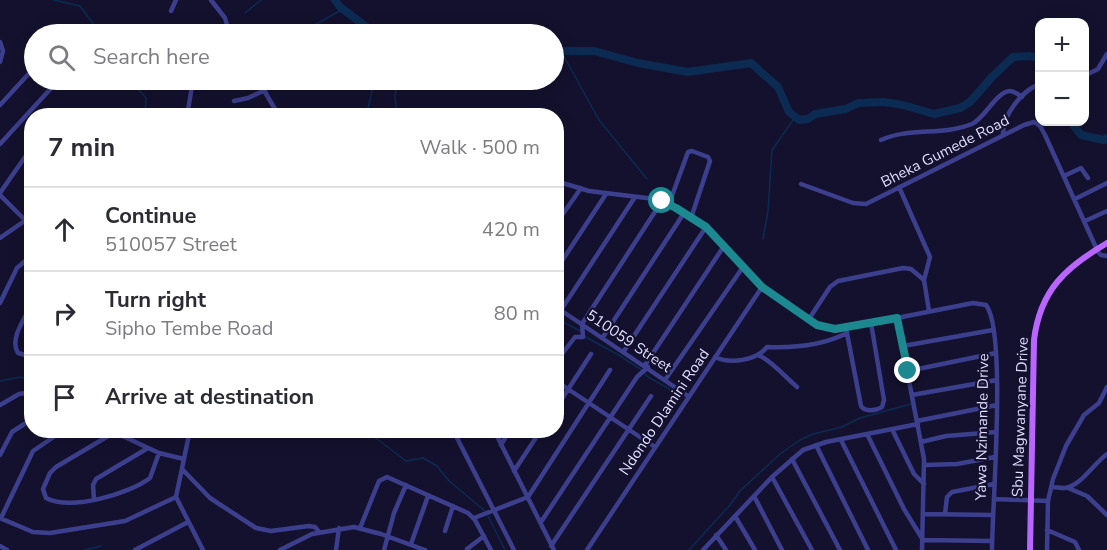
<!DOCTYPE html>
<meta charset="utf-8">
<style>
:root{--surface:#fff;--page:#f7f7f7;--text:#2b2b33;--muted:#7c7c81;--line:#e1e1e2}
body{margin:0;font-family:"Nunito Sans",sans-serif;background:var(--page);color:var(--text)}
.controls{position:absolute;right:18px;top:18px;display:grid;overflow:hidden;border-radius:12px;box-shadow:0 3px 15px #0003}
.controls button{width:54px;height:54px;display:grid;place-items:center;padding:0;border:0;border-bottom:2px solid var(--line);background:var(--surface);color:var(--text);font:30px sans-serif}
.stop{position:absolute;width:18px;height:18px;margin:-14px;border:4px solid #1c888f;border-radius:50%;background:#fff}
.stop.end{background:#1c888f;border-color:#fff;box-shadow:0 2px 6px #0008}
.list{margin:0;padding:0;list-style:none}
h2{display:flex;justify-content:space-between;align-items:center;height:78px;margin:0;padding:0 24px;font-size:26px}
h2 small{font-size:20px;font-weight:400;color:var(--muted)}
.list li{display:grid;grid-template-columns:39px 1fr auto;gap:18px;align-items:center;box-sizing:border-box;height:84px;padding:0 24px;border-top:2px solid var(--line)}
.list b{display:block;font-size:22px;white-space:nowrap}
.list p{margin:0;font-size:20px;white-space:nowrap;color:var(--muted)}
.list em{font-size:20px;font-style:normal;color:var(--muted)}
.icon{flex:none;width:33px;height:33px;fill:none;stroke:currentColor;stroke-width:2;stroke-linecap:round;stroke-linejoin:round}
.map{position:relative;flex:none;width:1107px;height:550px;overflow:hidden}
.search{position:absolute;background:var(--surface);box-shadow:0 3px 15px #0003;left:24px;top:24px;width:540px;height:66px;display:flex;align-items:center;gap:15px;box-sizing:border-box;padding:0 21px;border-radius:33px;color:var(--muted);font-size:22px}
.panel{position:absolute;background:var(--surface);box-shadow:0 3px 15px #0003;left:24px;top:108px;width:540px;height:330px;border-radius:24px}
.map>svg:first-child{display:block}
</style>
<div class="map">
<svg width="1107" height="550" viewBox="0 0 1107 550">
<rect width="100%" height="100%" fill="#14112e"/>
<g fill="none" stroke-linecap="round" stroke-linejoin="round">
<!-- stream -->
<path stroke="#0c2b52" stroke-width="1.5" d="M54,0L80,6L101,34
M245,13L261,0
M299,34L343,9
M561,51L599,120L647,179
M130,80L146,98L145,116
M366,116L375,80
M397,116L395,96L398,80
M763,239L768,211L772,150L795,117
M556,318L580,331
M584,336L622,357
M623,358L642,370
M644,373L648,377L671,390
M0,381L20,377L32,380
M362,430L372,435L406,461L423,458L437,466L449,481L485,511
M488,516L505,550
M85,550L101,546
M689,550L730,505L740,491L780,454L800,440L813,434L842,427L860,418L911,404"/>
<!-- river -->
<path stroke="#0c2b52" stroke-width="8" d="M335,0L340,7L376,34
M459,34L473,28L493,30L510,29L518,34
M554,48L561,51H594L638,63L688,72L751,63L778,87L789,112L799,120L808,119L815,114L846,109L858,103L884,102L903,105L934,114L960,108L970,102L992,77L1013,57L1030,56L1040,59
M1071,122L1081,135L1104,140L1107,138"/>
<!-- minor -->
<path stroke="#3c3f8d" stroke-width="4.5" d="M211,0L225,18L229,32
M171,11L176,0
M204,34C213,28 222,28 231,34
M0,42L3,51L0,62
M1084,76L1098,69L1107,54
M258,80L279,116
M234,101L248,98L265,90
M0,105L34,68
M109,116L113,111
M187,116L193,80
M1003,135C1002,116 1022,90 1040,84
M881,140C909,127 942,136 972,124C984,119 997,91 1010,91C1014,91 1019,95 1022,97
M0,144L54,85L56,80
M1064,176L1081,168L1088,178
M556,181L589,191L655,199L676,208L709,230L762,287L817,325L830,329L846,328L973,303L986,305C1007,331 992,508 992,550
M801,184L853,203L866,204L1024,125L1034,122L1040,126L1045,135L1098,252L1101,255L1107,256
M899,187L930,257L924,280L929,311
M0,193L25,157
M0,195L32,227
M1075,199L1107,183
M669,204L688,152L692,151L708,157L710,161L691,218
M1085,221L1107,211
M556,224L581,188
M0,238L26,220
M556,270L606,194
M0,303L17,268L32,255
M32,304C25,318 9,339 18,353L32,357
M556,307L688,396
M561,310L635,197
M897,318L924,459L922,550
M809,319L830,287L838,281L903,268L911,269L924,280
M846,328L861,406C865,412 876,411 882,407L884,400L871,323
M603,337L684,213
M903,346L993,330
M624,351L706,227
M758,355C770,359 786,378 797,387
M715,357C730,364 756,361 767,347C794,348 822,346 847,333
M556,362L575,337H583L582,324L662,201
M645,365L724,246
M908,371L996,353
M665,380L743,267
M556,381L655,447
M912,395L997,380
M0,405L19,394L32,392
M556,408L591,354
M917,421L997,405
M892,429L914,474L924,484
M453,430L514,550
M494,430L554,550
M114,432L159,453L184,459
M115,432L56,467L50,473L43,489L46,498C71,511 129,494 150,478L159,453
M867,434L904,509L923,540L992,541
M841,440L896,550
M921,442L946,436L996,432
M501,445L510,430
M816,445L868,550
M0,455L12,432L32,419
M792,459L840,550
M925,465L957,464L995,457
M182,469L210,498L256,528L271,531L309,526L315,527L319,532
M514,471L541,430
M772,477L812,550
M1051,487C1055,487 1061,488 1065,488C1082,485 1094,463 1107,454
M1068,488L1087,496L1107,515
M754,496L782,550
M176,497L190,430
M176,497L203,550
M94,499L93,485L96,479L148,448
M994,499L1048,501L1047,550
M1048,501L1053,479L1066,446L1084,415L1099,403L1107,387
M924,514L993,515
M945,514L947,497L952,492L994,484
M735,516L755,550
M0,518L33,532L50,533L125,521L176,497
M1,518L33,451L64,430
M474,518L528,497L610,370
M541,522L637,377L648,367
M360,528L379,481L387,477L468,513L475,520L491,550
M1047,530L1075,542L1079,550
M445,531L453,506
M716,535L726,550
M411,544L428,496
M0,546L7,550
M551,546L651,396
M467,549L484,536
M135,550L188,522
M280,550L312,534L354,527L381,534L425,550
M336,550L339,528
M384,550L394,513L406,485
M587,550L762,287
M703,550L772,477L803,450L826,442L918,424"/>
<!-- major -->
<path stroke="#ba65ff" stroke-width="6" d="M1030,550L1034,340C1040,290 1066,267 1107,243"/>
</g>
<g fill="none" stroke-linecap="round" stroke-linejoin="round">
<!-- route -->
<path stroke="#1c888f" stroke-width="8" d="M662,201L676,208L706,227L762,287L817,325L835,329L897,318L908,371"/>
</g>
<g text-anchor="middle" stroke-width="4.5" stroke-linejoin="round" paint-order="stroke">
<!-- street labels -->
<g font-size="15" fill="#dfdeff" stroke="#14112e">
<text transform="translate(945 151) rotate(-27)" y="5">Bheka Gumede Road</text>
<text transform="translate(629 341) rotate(34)" y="5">510059 Street</text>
<text transform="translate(664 412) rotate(-56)" y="5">Ndondo Dlamini Road</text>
<text transform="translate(1020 417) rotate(-88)" y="5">Sbu Magwanyane Drive</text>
<text transform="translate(982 427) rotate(-89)" y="5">Yawa Nzimande Drive</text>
</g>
</g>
</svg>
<div class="controls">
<button>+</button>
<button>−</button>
</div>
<div class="stop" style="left:662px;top:201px"></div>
<div class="stop end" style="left:908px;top:371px"></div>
<div class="search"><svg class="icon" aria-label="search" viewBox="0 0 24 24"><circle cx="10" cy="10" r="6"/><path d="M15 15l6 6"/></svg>Search here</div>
<section class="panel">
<h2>7 min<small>Walk · 500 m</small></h2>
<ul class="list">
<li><svg class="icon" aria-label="ahead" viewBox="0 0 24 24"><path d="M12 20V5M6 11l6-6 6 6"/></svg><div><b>Continue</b><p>510057 Street</p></div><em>420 m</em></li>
<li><svg class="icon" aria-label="right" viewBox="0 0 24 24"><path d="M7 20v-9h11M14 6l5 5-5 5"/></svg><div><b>Turn right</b><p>Sipho Tembe Road</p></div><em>80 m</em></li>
<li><svg class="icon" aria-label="arrive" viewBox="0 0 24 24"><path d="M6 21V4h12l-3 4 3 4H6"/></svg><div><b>Arrive at destination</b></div></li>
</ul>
</section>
</div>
